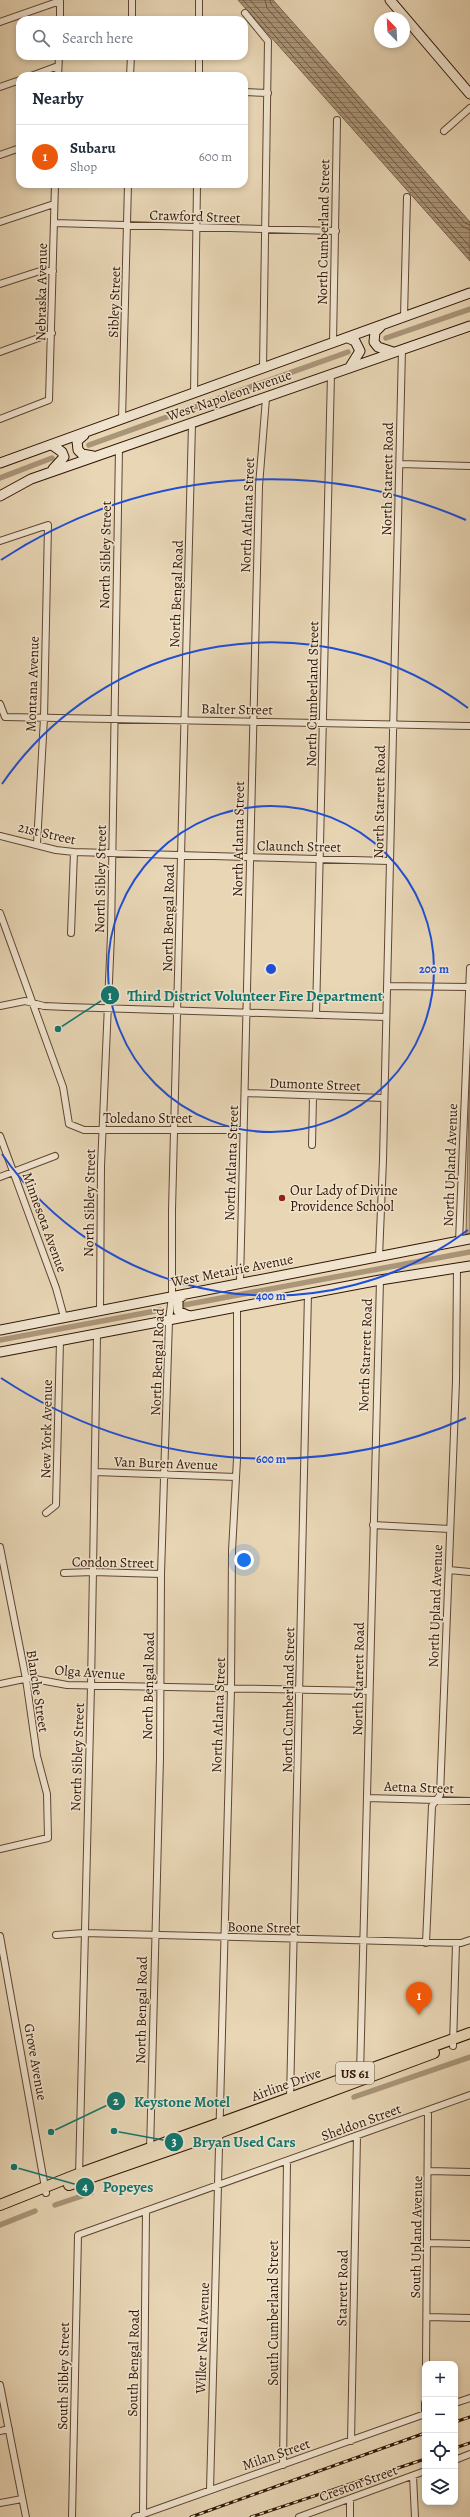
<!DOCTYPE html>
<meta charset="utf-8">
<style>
:root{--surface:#fff;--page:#f2f2f3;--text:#1f2937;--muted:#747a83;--line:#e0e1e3;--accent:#ea580c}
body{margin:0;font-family:Alegreya,serif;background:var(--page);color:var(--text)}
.controls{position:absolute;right:12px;bottom:12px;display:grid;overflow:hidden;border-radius:8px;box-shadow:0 2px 6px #0003}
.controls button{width:36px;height:36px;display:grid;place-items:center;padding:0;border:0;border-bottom:1px solid var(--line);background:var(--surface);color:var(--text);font:20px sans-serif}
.compass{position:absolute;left:374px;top:12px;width:36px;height:36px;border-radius:50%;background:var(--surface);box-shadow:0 2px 6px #0003;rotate:336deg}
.you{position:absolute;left:244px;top:1560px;width:14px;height:14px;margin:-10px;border:3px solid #fff;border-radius:50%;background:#1a73e8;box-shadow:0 0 0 6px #1a73e833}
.badge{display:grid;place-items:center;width:26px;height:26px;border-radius:50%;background:var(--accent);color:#fff;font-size:13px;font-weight:700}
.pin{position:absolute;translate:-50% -33px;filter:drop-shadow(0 1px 2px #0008)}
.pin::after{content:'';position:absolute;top:21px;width:14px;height:12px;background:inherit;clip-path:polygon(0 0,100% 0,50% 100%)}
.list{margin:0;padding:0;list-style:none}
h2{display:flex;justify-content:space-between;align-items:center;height:52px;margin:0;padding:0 16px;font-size:17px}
h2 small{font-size:13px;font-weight:400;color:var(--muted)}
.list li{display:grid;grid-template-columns:26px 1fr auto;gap:12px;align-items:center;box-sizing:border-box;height:64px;padding:0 16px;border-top:1px solid var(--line)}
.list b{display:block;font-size:15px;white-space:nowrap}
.list p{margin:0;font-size:13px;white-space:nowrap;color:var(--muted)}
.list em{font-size:13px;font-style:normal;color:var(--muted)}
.icon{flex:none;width:22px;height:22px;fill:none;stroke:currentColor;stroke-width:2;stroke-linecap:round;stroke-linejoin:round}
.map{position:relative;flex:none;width:470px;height:2517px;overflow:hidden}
.search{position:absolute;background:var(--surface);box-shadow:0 2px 6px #0003;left:16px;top:16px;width:232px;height:44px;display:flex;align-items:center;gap:10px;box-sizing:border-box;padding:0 14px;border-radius:12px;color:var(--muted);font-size:15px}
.panel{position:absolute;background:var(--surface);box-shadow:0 2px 6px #0003;left:16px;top:72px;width:232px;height:116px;border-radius:12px}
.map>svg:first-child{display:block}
</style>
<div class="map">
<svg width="470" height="2517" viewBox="0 0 470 2517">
<defs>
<pattern id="park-tufts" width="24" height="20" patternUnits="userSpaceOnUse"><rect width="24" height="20" fill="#c9b597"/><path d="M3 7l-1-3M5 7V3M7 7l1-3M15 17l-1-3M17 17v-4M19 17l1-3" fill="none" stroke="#ad9b81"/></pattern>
<pattern id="water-rules" width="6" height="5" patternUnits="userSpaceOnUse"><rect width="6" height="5" fill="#aa9579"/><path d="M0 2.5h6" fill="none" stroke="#8b7961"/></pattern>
</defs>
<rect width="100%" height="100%" fill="#e8d6b5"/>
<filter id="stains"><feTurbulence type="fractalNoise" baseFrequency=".005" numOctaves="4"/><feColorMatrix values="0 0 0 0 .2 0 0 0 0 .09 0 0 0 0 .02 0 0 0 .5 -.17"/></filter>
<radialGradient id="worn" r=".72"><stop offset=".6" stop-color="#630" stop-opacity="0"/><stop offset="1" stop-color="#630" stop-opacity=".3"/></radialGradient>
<!-- park -->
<path fill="url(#park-tufts)" stroke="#7d664e" d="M470,1061V1233L466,1234Z"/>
<!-- water -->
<path fill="url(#water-rules)" stroke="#7a624b" d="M238,0H273L470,222V261Z"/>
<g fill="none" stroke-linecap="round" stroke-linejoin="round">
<!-- shore -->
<path stroke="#6e563f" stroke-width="1" d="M243,0L470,255
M250,0L470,247
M265,0L267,8L462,226L470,230
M270,0L271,4L465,223L470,225"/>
<!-- canal -->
<path stroke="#aa9579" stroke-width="5.5" d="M386,338L470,309
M89,445L348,352
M0,478L52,458
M184,1305L470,1252
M0,1340L161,1310
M354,2097L470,2057
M55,2205L91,2193
M0,2225L35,2211"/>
<defs>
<path id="minor" d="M245,13L268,41L263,368
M60,20V0
M132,20V0
M199,20V0
M0,22L60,1
M31,76L58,66
M58,76L59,56
M130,76L131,56
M199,76V56
M0,87L20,80
M244,92L268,93
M444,131L470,108
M0,155L20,148
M0,222L54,204
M54,223L336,231
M0,284L40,271H53
M404,317L407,197
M333,343L337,120
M0,352L52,333
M194,394L197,184
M0,419L49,400L55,184
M122,420L128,184
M400,464L470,466
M0,541L48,525L44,718L37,844
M0,704L5,717L470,726
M0,836L56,850L74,852L389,861
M0,913L63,1087L69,1124L84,1130H244
M71,933L74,852
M387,986L469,987
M0,1006L25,1001L44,1006L67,1007L386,1017
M316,1015L331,374
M245,1093L384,1098
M0,1136L56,1288L64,1317
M312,1145L313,1096
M0,1177L55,1156
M459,1242L470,968
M379,1257L383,1160L402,349
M240,1282L259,486L266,398
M100,1310L101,1166L111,935L119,448
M95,1472L236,1477
M46,1513L56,1505L60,1341
M373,1525L450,1529
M0,1547L26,1679L37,1756L47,1794L48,1838L0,1849
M449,1570L470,1572
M64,1573L93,1572L161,1574
M0,1684L29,1678L67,1685L369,1691
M367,1798L470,1801
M56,1935L84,1933L461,1943L470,1940
M0,1936L46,2193
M426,1943L432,1806L440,1795L456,1381L457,1268
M453,2046L456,1943
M360,2074L380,1280
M290,2099L308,1293
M150,2151L160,1758L161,1574L169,1320L172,1296V1210L192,424
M429,2171L470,2172
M79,2176L91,1686L97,1334
M428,2243L470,2244
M427,2317L470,2318
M426,2364L428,2110
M0,2385L26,2517
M455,2403L470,2398
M425,2414V2403
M0,2431L9,2429
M351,2441L357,2136
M455,2460L470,2454
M283,2465L287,2161
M413,2476L415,2517
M210,2490L231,1689L232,1551L237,1459V1307
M0,2503L22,2499
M143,2514L146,2211
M72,2517L78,2235L470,2095
M135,2517L425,2414
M299,2517L425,2471
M350,2517V2499"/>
<path id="secondary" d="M390,0L470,94
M381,326L375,332L374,342L378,347L393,352
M348,338L355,341L360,351L350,367
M84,435L77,441L78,450L82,454L93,456
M52,445L62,452L64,457L53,469
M0,463L470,293
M0,496L31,479L470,326
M185,1294L178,1299V1311L189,1316
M0,1330L470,1239
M0,1352L380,1280L470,1266"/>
<path id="trunk" d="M69,2185L219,2133L434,2053
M0,2205L78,2174L470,2033"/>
</defs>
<!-- minor casing -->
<use href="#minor" stroke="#5f4631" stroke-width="8"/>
<!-- secondary casing -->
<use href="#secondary" stroke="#311605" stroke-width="11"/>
<!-- trunk casing -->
<use href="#trunk" stroke="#311605" stroke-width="12"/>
<!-- minor -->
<use href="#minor" stroke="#f0e4cf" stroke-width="6"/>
<!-- secondary -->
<use href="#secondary" stroke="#f0e4cf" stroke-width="9"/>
<!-- trunk -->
<use href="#trunk" stroke="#e8d6b5" stroke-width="10"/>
<defs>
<path id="rail" d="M455,2422L470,2417
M455,2448L470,2443
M191,2517L425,2433
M251,2517L425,2459"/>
</defs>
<!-- rail casing -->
<use href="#rail" stroke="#311605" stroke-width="3"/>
<!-- rail -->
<use href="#rail" stroke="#f0e4cf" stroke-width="1.5" stroke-dasharray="4.5" stroke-linecap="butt"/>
</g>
<!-- distance rings -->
<g fill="none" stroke="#1d4ed8" stroke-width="2">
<circle cx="271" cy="969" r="163"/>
<path d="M468 1230A327 327 0 0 1 2 1154M2 784A327 327 0 0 1 468 708"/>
<path d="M466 1418A490 490 0 0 1 1 1378M1 560A490 490 0 0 1 466 520"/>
</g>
<!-- markers -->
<circle fill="#8f2418" stroke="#f0e4cf" stroke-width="1.5" cx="282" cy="1198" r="4"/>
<g text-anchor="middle" stroke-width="3" stroke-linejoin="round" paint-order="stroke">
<!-- shield labels -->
<rect fill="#f0e4cf" stroke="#6a5442" stroke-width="1" x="336" y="2062" width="38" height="22" rx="3"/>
<g font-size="13" font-weight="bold" fill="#311605">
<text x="355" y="2078">US 61</text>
</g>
<!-- street labels -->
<g font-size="14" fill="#311605" stroke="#f0e4cf">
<text transform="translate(195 216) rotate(2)" y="5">Crawford Street</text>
<text transform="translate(323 232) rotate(-89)" y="5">North Cumberland Street</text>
<text transform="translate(41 292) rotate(-89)" y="5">Nebraska Avenue</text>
<text transform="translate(114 302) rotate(-88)" y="5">Sibley Street</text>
<text transform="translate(229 395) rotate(-19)" y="5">West Napoleon Avenue</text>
<text transform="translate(387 479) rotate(-89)" y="5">North Starrett Road</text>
<text transform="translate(247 515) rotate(-88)" y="5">North Atlanta Street</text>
<text transform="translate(105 555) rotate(-89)" y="5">North Sibley Street</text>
<text transform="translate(176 594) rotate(-88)" y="5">North Bengal Road</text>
<text transform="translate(32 684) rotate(-88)" y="5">Montana Avenue</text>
<text transform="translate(312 694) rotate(-89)" y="5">North Cumberland Street</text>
<text transform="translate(237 709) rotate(1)" y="5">Balter Street</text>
<text transform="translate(379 802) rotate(-89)" y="5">North Starrett Road</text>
<text transform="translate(47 833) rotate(13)" y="5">21st Street</text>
<text transform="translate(238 839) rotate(-89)" y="5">North Atlanta Street</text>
<text transform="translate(299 846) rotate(1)" y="5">Claunch Street</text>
<text transform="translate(100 879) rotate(-89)" y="5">North Sibley Street</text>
<text transform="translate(168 918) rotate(-89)" y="5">North Bengal Road</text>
<text transform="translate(315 1084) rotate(2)" y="5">Dumonte Street</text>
<text x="148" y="1123">Toledano Street</text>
<text transform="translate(231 1163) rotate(-88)" y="5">North Atlanta Street</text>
<text transform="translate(450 1165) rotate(-88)" y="5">North Upland Avenue</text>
<text transform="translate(89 1203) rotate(-89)" y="5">North Sibley Street</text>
<text transform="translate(45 1222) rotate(70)" y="5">Minnesota Avenue</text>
<text transform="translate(232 1270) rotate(-11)" y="5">West Metairie Avenue</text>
<text transform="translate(365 1355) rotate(-88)" y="5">North Starrett Road</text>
<text transform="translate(157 1362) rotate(-88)" y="5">North Bengal Road</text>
<text transform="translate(46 1429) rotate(-89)" y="5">New York Avenue</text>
<text transform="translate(166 1463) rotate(2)" y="5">Van Buren Avenue</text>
<text transform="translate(113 1562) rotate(1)" y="5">Condon Street</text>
<text transform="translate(435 1606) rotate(-88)" y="5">North Upland Avenue</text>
<text transform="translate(90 1672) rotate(4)" y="5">Olga Avenue</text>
<text transform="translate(358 1679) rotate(-89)" y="5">North Starrett Road</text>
<text transform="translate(148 1686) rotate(-89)" y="5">North Bengal Road</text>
<text transform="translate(38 1691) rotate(81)" y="5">Blanche Street</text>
<text transform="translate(288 1700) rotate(-89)" y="5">North Cumberland Street</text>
<text transform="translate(218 1715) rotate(-88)" y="5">North Atlanta Street</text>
<text transform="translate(77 1757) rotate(-88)" y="5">North Sibley Street</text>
<text transform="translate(419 1787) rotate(2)" y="5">Aetna Street</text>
<text transform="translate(264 1927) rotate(1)" y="5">Boone Street</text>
<text transform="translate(141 2010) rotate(-89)" y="5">North Bengal Road</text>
<text transform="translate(36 2062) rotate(80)" y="5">Grove Avenue</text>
<text transform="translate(286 2084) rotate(-20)" y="5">Airline Drive</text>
<text transform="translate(361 2122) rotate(-20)" y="5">Sheldon Street</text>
<text transform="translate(416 2237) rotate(-89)" y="5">South Upland Avenue</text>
<text transform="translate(342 2288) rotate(-89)" y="5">Starrett Road</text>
<text transform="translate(273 2313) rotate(-90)" y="5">South Cumberland Street</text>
<text transform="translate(202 2338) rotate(-88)" y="5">Wilker Neal Avenue</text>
<text transform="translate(133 2363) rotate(-89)" y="5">South Bengal Road</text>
<text transform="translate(63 2376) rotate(-89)" y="5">South Sibley Street</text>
<text transform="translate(276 2454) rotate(-19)" y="5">Milan Street</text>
<text transform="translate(358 2483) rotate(-20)" y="5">Creston Street</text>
</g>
<!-- poi labels -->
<g font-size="14" fill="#311605" stroke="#f0e4cf" text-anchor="start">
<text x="290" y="1195">Our Lady of Divine<tspan x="290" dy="16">Providence School</tspan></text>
</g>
</g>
<circle cx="271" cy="969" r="6" fill="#1d4ed8" stroke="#f0e4cf" stroke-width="2"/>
<g font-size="12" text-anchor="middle" font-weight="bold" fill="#1d4ed8" stroke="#f0e4cf" stroke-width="3" stroke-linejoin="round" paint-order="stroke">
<text x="434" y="973">200 m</text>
<text x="271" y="1300">400 m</text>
<text x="271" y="1463">600 m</text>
</g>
<!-- callouts -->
<path fill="none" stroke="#0f766e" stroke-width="1.5" d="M58 1029L110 995M51 2132L116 2101M114 2131L174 2142M14 2167L85 2187"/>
<g fill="#0f766e" stroke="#f0e4cf" stroke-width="1.5">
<circle cx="58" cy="1029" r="4"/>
<circle cx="51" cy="2132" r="4"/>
<circle cx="114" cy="2131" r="4"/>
<circle cx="14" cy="2167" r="4"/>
<circle cx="110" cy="995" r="10"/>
<circle cx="116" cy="2101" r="10"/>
<circle cx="174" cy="2142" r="10"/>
<circle cx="85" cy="2187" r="10"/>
</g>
<g font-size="12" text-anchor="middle" font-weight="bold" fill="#fff">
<text x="110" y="1000">1</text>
<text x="116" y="2105">2</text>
<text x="174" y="2146">3</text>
<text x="85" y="2191">4</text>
</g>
<g font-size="15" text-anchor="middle" font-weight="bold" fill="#0f766e" stroke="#f0e4cf" stroke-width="3" stroke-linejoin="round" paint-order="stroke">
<text x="255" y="1001">Third District Volunteer Fire Department</text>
<text x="182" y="2107">Keystone Motel</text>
<text x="244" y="2147">Bryan Used Cars</text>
<text x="128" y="2192">Popeyes</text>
</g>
<rect width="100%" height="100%" filter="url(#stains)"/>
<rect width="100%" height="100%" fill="url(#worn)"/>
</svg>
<div class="controls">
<button>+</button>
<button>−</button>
<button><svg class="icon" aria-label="locate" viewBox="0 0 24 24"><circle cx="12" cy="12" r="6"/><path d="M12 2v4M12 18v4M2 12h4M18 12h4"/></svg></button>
<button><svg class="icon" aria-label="layers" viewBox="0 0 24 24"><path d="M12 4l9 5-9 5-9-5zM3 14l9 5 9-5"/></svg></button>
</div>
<svg class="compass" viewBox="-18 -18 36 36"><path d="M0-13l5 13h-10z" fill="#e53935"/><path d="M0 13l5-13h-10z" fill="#747a83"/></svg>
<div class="you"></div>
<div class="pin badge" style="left:419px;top:2015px">1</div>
<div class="search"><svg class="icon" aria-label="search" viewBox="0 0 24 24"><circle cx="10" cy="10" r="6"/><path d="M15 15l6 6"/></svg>Search here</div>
<section class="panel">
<h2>Nearby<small></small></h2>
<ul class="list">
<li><span class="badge">1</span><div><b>Subaru</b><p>Shop</p></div><em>600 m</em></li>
</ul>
</section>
</div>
